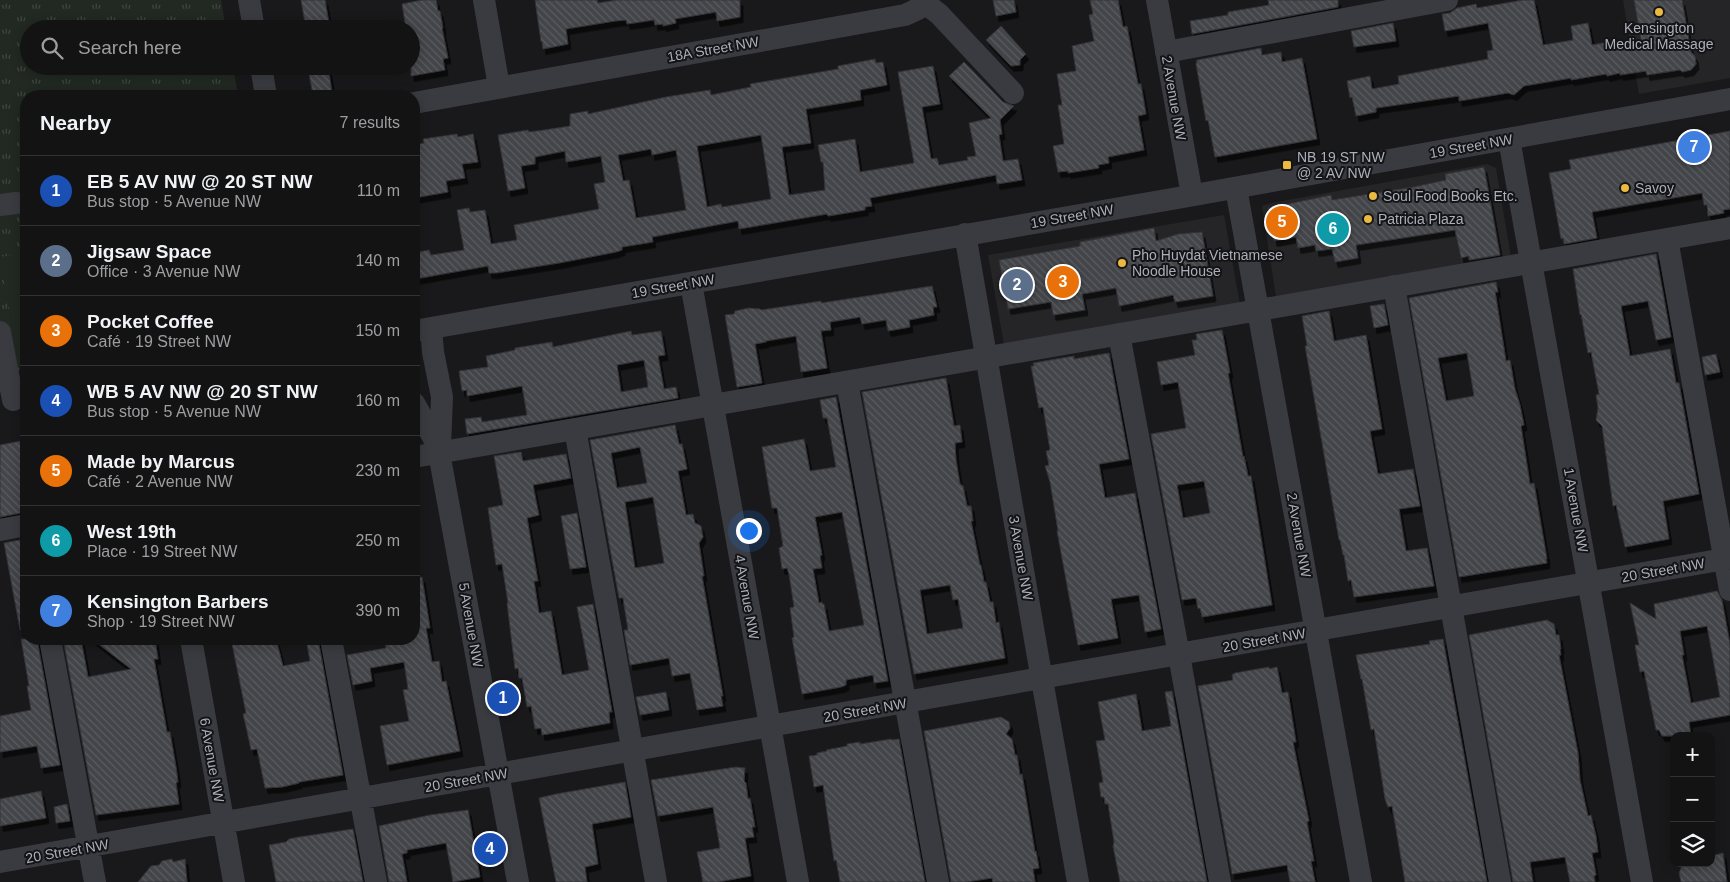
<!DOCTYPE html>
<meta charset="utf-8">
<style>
:root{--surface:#131314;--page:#1c1c1d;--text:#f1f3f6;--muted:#9d9ea0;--line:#323234;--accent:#ecb940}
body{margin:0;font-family:Arial,sans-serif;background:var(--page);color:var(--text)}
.controls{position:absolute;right:15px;bottom:15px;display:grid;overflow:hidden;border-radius:10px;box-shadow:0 2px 12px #0003}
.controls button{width:45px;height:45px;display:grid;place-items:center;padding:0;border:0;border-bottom:1px solid var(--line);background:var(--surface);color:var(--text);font:25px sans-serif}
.you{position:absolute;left:748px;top:530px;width:18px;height:18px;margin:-12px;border:4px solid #fff;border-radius:50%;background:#1a73e8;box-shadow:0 0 0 8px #1a73e833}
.badge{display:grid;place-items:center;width:32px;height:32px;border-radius:50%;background:var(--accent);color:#fff;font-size:16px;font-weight:700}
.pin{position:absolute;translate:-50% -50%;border:2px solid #fff;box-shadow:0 1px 5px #0006}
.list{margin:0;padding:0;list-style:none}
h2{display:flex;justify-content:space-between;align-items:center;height:65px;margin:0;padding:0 20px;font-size:21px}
h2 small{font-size:16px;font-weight:400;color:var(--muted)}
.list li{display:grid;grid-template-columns:32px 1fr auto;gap:15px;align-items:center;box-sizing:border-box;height:70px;padding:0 20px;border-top:1px solid var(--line)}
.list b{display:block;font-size:19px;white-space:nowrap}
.list p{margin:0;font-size:16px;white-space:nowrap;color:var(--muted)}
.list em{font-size:16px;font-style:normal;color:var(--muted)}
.icon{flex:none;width:28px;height:28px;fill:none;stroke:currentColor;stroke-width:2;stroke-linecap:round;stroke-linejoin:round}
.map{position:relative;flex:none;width:1730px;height:882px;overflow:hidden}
.search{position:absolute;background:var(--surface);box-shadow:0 2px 12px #0003;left:20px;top:20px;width:400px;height:55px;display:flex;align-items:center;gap:12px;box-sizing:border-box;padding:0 18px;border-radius:28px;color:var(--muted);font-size:19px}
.panel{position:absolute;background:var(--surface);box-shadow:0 2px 12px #0003;left:20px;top:90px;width:400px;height:555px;border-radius:20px}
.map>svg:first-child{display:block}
</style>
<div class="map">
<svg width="1730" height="882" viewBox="0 0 1730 882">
<defs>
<pattern id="park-tufts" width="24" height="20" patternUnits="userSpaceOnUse" patternTransform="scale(1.25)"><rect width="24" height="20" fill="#212922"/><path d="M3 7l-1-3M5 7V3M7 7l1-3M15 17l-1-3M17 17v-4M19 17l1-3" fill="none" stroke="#3f4640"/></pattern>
<pattern id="building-back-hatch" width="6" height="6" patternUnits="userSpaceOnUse" patternTransform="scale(1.25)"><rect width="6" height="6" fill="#434448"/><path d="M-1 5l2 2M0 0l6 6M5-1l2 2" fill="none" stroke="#5b5c60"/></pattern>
<filter id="shadow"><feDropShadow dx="3" dy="5.5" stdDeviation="0" flood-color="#0009"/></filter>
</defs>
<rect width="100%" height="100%" fill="#19191b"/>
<!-- built -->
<path fill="#252528" d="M1623,0H1730V78L1639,94Z
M1487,164L1496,168L1511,257L1276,297L1262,206L1271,203Z
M1224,215L1241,310L1005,350L988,255Z"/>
<!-- park -->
<path fill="url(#park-tufts)" d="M0,0H221L226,29H29V66H233L238,96H26V369L0,374Z"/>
<!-- pitch -->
<path fill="#212922" d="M26,253V372L21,373L0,257Z"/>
<!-- building -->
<path fill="url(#building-back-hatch)" stroke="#333337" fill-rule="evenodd" filter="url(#shadow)" d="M301,0H325L330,29H306Z
M422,0H436L438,11H440L443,28H442L448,58L443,59L445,70L411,76V29H406L402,4Z
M535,0H597L598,3L617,0H740V17L717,21L716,12L675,19L676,23L663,26V24L655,25L654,20L627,24L626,20L615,21L566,29L568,44L543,49L542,41L541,42Z
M993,0H1014L1016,12L996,16Z
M1090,0H1118L1123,27L1127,26L1138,84H1141L1146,114L1138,116L1144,150L1108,157L1109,163L1098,165L1099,168L1068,173V171L1058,172L1053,146L1064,144L1058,105H1062L1057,74L1076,71L1072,46L1094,41L1089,15L1093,14Z
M1268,0H1338V7L1192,34L1190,21L1228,15V12L1269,5Z
M1523,0H1534L1543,45L1573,40L1571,26L1588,23L1592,45L1608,42V45L1641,40L1634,0H1682L1691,52L1695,56L1696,64L1691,70L1682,72L1680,70L1647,75L1646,71L1620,75V73L1607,76L1606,74L1571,80V78L1524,86L1514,95L1508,93L1459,101V96L1376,108V112L1356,116L1352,97L1350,98L1347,81L1370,76L1372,89L1399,84L1398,76L1488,59L1487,51L1493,50L1488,23L1445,31L1442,14L1450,13L1457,8L1476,4L1477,8Z
M1393,23L1396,41L1354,47L1351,31Z
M1001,26L1026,54L1020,60V65L1011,66L986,40Z
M1261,48L1262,55L1281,52L1282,62L1302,58L1317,139L1215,157L1208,120L1206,121L1196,64L1197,60Z
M875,59L876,63L883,62L887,85L860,90L861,100L806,109L811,143L782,147L789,195L825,190L823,162H821L818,145L855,139L860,172L914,163L898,72L933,66L940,104L922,107L931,159L937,158L939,165L968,160L967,157L976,156L969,123L991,118L949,76L964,62L1003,102L1014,106L1000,120L1002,134L999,135L1003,161L1018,159L1022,180L997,184L996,175L870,198L872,206L865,207V210L828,216L827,214L739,229L738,221L652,237L653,242L622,247V250L616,252L559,263L496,273H489L488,266L415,279L414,253L429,250L431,255L464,250L457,210L469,208L470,212L485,210L491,244L517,240L514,225L599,209L594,184L605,182L601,156L566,162L565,151L535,157V164L521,166L525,188L508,191L498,135L528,130L529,132L544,130L570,126V114L588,111V114L666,97L710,90L711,95L751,87L750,84L838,69V66ZM761,135L771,199L722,207L721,204L707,207L697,146ZM651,149L652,155L676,150L686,210L636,218L629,180L623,181L618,155Z
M321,66H328L332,92L313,95L308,69Z
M1730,131V209L1723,210L1724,213L1708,216L1707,205H1704L1702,193L1592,212L1597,238L1564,244L1563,238L1561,239L1549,173L1571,169L1569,160Z
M457,134L458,137L473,134L478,162L462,164L465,178L446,181L448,192L414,198V145L424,143L423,139Z
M1484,167L1500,255L1469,260V256L1461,258L1455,230L1356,245L1358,258L1335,262L1332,249L1316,251L1315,245L1298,248L1296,237L1274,241L1268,208L1331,195L1332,200L1413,187L1446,180L1445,174Z
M1154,228L1156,241L1178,234L1202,232L1213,296L1175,302L1173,295L1119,306L1116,288L1082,294L1085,310L1053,315L1051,302L1008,309L999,260L1080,246V242Z
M1656,254L1671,337L1656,340L1648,301L1621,306L1630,356L1670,349L1676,383H1679L1699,494L1663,501L1669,539L1625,547L1616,505L1613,506L1602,426L1596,420L1598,408L1596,395L1599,394L1591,352L1588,353L1581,314L1580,315L1573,269Z
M1496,282L1498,292H1495L1496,297L1506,361L1510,360L1515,389L1520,405L1524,425L1521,426L1530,484L1534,483L1547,559H1546L1547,563L1459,577L1409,298ZM1467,353L1474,396L1446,401L1438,358Z
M932,286L937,307H933L934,315L909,320L910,327L888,331L886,320L862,324L860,317L830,322L831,330L821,331L827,368L801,372L796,336L766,341V342L755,344L762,383L737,387L725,315L734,314L735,311L749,308L760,309L761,310L821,301V303Z
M1384,304L1388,325L1374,328L1370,306Z
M1329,311L1334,341L1366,335L1382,429L1370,431L1378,474L1413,469L1420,506L1399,509L1406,551L1427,548L1434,586L1354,597L1351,580L1348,581L1344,555H1343L1340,540H1339L1305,346H1307L1302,316Z
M1222,330L1230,373H1228L1243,457L1244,456L1248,476H1251L1272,605L1202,617L1200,608L1198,609L1196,598L1182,600L1151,434L1186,428L1178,382L1161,385L1157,362L1195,355L1192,340H1197L1196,334ZM1204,481L1210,513L1183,518L1177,485Z
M631,331L632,335L661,331L665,355L658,356L664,389L676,387L678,398L467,434L465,419L481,417L482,422L527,415L522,386L467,396V390L462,391L459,371L488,367L486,356L515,350V348L552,342L553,347ZM644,360L648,387L621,392L617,365Z
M1109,353L1129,459L1099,464L1105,498L1135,493L1161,629L1145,632L1139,595L1111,599L1118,638L1078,645L1057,531H1058L1050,482L1045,466L1049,465L1046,451L1050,450L1043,407L1039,408L1031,366H1034L1033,363L1074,356V359Z
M1716,354L1720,372L1705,375L1702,357Z
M946,378L954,426L960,425L962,442L955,443L956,460L960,484L963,486L967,506H971L973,521H971L980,565H981L984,582H986L990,602H993L996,623L999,622L1005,658L914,674L862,392ZM950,585L953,600L958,599L963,628L927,634L920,590Z
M836,397L888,681L874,683L873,675L846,680V685L841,687L802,694L792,638L794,637L790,608L794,607L789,574L787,568L782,569L779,548L783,546L777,508H772L762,447L804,439L810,471L836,467L827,418H823L820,400ZM842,512L864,625L829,631L824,604H822V602L819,603L813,569L822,568L820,556L822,555L815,517Z
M675,425L679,444H682L687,469L678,471L686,515L693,514L695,523L701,526L703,537L699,543L704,576H702L723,696H721L723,706L697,710L690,673L672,676L669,658L630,665L624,630H628L623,598H619L590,440ZM640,447L647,483L617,488L611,453ZM653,497L664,563L635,568L625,502Z
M26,440V512L0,517V445Z
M521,452L523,461L566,454L571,478L533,485L539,515L527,518L538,581H534L539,613L551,611L562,675L589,670L577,607L593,604L612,712H609L610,723L542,735L541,728L535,729L531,706L527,707L522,678H519L518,668L515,669L507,603H508L502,564L496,565L488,508L503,505L494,456Z
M577,513L586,567L570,569L561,516Z
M25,539L26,629L20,630L4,543Z
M422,577L430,628H426L432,662L439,661L442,682L446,681L460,751L387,765L380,726L409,721L403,690L408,689L404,662L370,668L372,681L353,685L347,655L386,648L385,639H414V578Z
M1717,591L1722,600L1730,644V715L1689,722L1691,736H1662L1659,730H1656L1644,671L1640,672L1635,645H1639L1630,603L1656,619L1654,604ZM1707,626L1720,697L1691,703L1682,655H1684L1680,631Z
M1547,620L1554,624L1556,635H1559L1561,649H1560L1561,655H1559L1578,753L1580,780L1588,816L1591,815L1596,836L1598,852L1592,853L1596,875L1594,876L1595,882H1570L1565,857L1530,862L1533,882H1513L1469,635Z
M21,639H37L60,765L41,768L37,746L0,752V716L31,710L27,686H29Z
M63,639H81L88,677L131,669L92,639H155L158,659H154L167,732H170L176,767L178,782L176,783L179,804L96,815Z
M231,639H276L283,666L310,661L306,639H318L343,775L299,782V783L282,787L265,788L257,749L251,750L247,731L243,714L246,713Z
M1443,639L1487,882H1405L1392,806L1388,807L1385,799L1374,729L1371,730L1362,679H1361L1356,655L1430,644L1429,641Z
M1269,667V669L1277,667L1282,693L1288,692L1296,742H1293L1309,821L1307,822L1314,861H1311L1315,882H1290L1287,865L1232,874L1198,686L1233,680L1232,675L1235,673Z
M1172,691L1207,882H1120L1113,846L1114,842L1108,804H1105L1104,797H1101L1099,783L1103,782L1096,741L1105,740L1098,702L1136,694L1142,731L1171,726L1165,692Z
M666,692L669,710L640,715L636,697Z
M1001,717L1009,722L1010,728L1006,734L1012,739L1015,755H1017L1020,775L1022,774L1035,852L1036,851L1039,868L1033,869L1035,882H993L992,878L966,882H951L924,731Z
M891,739V740L899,739L925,882H840L836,860L834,861L823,785L814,787L809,756L817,755V753L827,751L826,750L847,746V744L860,742V744Z
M736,767L745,768L744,781L746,783L748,799L750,798L755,827H752L754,837L745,838L751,876L718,882H703L697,852L720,848L713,807L658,816L651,780Z
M625,782L631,817L592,824L598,864L585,867L587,882H556L539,798L556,794Z
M41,791L46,818L0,826V799Z
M67,804L70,821L56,823L54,807Z
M468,810L480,877L453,882L446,843L407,850V853L402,854L407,882H389L379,826L430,815Z
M353,829L363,882H276L269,845L286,842L289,839L299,837Z
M1723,853L1727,882H1681L1679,873L1683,863H1711V856Z
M172,859L173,862L185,859L187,882H138L151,866L159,865L162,861Z"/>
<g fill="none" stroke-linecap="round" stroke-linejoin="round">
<!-- minor -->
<path stroke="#3a3b40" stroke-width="22" d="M249,0L254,29
M484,0L499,87
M1157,0L1192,195
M922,1L939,14L1013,93
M1166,52L1447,0
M261,66L266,96
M414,103L905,15L918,9L922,0
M1509,139L1642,882
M1236,188L1361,882
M0,205L16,203
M965,234L1038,657L1078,882
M1667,239L1730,590
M691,283L798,882
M1394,286L1500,882
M431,328L433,352L442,397L440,448
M414,331L1172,199L1730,99
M0,332L13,400
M1119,334L1179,655L1220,882
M847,382L938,882
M414,403L434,439L439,453L518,882
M575,429L656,882
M414,457L1730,228
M0,530L26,525
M50,639L95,882
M191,639L234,882
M331,639L376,882
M0,862L1041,678L1730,558"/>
</g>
<!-- markers -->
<g fill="#ecb940" stroke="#141416" stroke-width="2">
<circle cx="1659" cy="12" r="5"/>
<rect x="1282" y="160" width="10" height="10" rx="2.5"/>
<circle cx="1625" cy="188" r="5"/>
<circle cx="1373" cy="196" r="5"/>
<circle cx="1368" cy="219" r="5"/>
<circle cx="1122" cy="263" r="5"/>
</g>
<g text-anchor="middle" stroke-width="4" stroke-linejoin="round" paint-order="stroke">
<!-- poi labels -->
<g font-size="14" fill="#acafba" stroke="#141416" text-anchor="start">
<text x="1659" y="33" text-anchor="middle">Kensington<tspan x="1659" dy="16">Medical Massage</tspan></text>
<text x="1297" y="162">NB 19 ST NW<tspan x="1297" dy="16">@ 2 AV NW</tspan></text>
<text x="1635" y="193">Savoy</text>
<text x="1383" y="201">Soul Food Books Etc.</text>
<text x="1378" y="224">Patricia Plaza</text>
<text x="1132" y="260">Pho Huydat Vietnamese<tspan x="1132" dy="16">Noodle House</tspan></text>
</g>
<!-- street labels -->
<g font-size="14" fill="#acafba" stroke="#141416">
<text transform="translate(713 49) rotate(-10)" y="5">18A Street NW</text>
<text transform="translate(1174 98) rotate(80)" y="5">2 Avenue NW</text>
<text transform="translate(1471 146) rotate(-10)" y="5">19 Street NW</text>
<text transform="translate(1072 216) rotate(-10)" y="5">19 Street NW</text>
<text transform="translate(673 286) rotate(-10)" y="5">19 Street NW</text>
<text transform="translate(1576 510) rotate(80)" y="5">1 Avenue NW</text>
<text transform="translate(1299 535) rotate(80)" y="5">2 Avenue NW</text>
<text transform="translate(1021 558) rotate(80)" y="5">3 Avenue NW</text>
<text transform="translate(1663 570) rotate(-10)" y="5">20 Street NW</text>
<text transform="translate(747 597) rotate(80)" y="5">4 Avenue NW</text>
<text transform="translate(471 625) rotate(80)" y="5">5 Avenue NW</text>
<text transform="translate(1264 640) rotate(-10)" y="5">20 Street NW</text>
<text transform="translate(865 710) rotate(-10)" y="5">20 Street NW</text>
<text transform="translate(212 760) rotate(80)" y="5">6 Avenue NW</text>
<text transform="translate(466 780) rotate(-10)" y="5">20 Street NW</text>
<text transform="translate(67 851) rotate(-10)" y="5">20 Street NW</text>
</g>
</g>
</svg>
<div class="controls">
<button>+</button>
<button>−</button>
<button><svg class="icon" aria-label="layers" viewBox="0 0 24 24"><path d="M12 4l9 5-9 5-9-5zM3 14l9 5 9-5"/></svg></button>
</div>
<div class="you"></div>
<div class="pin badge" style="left:503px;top:698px;background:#1a4fb4">1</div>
<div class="pin badge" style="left:1017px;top:285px;background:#5c6f8a">2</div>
<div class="pin badge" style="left:1063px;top:282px;background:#e8710a">3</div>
<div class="pin badge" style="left:490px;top:849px;background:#1a4fb4">4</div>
<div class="pin badge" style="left:1282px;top:222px;background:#e8710a">5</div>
<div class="pin badge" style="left:1333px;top:229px;background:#0f9aa8">6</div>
<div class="pin badge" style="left:1694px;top:147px;background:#3f7fe0">7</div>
<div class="search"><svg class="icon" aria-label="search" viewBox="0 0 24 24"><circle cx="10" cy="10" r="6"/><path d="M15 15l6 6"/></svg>Search here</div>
<section class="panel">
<h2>Nearby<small>7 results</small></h2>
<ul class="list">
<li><span class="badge" style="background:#1a4fb4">1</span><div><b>EB 5 AV NW @ 20 ST NW</b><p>Bus stop · 5 Avenue NW</p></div><em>110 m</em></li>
<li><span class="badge" style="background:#5c6f8a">2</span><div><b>Jigsaw Space</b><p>Office · 3 Avenue NW</p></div><em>140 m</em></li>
<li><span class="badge" style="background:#e8710a">3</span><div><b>Pocket Coffee</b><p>Café · 19 Street NW</p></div><em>150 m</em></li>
<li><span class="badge" style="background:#1a4fb4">4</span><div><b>WB 5 AV NW @ 20 ST NW</b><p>Bus stop · 5 Avenue NW</p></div><em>160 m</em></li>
<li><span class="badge" style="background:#e8710a">5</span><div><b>Made by Marcus</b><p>Café · 2 Avenue NW</p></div><em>230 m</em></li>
<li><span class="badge" style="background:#0f9aa8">6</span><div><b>West 19th</b><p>Place · 19 Street NW</p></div><em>250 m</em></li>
<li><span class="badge" style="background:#3f7fe0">7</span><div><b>Kensington Barbers</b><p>Shop · 19 Street NW</p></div><em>390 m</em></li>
</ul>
</section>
</div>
